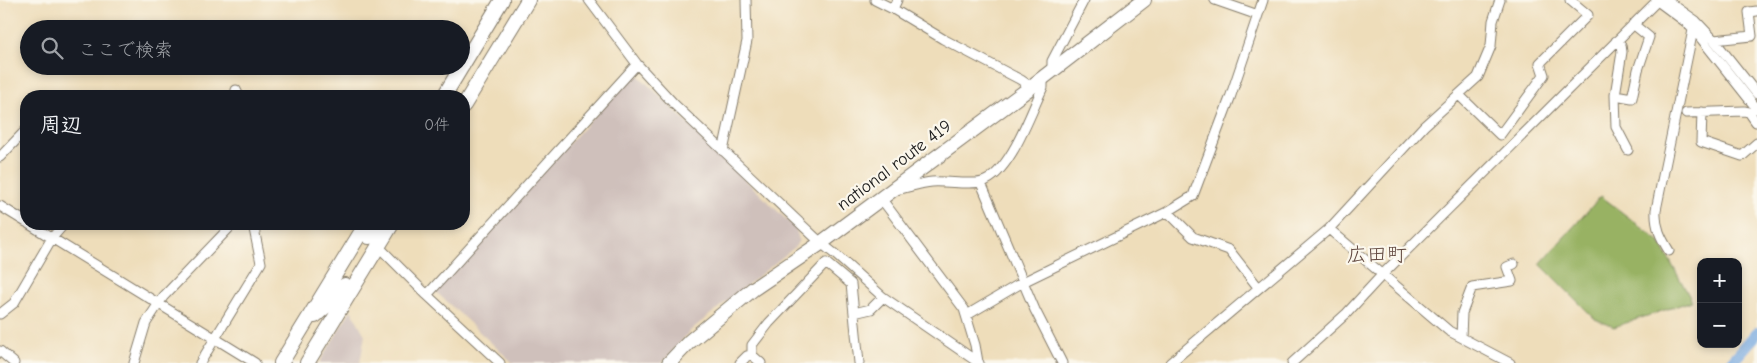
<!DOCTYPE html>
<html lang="ja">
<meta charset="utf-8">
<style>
:root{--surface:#171b24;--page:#242831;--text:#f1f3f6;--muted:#9ea1a6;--line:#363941}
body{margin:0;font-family:"Comic Neue","Klee One",sans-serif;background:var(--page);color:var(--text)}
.controls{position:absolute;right:15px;bottom:15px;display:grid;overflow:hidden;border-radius:10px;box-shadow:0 2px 8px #0003}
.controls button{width:45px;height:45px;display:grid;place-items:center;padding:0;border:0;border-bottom:1px solid var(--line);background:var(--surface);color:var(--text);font:25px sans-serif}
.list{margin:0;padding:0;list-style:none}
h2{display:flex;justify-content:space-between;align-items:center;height:65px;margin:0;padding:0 20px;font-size:21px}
h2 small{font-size:16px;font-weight:400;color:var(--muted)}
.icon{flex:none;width:28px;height:28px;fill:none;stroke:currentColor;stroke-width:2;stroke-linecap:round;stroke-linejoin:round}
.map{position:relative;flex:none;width:1757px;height:363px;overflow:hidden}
.search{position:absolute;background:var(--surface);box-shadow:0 2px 8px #0003;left:20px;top:20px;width:450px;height:55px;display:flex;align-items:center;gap:12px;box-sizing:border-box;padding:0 18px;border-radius:28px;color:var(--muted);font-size:19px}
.panel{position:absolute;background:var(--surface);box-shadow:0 2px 8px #0003;left:20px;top:90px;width:450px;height:140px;border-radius:20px}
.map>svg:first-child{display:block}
</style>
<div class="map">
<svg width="1757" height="363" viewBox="0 0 1757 363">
<rect width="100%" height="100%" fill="#fbf7ec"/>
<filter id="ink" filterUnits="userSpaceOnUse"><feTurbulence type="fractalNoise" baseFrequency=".02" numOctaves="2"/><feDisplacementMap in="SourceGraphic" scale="10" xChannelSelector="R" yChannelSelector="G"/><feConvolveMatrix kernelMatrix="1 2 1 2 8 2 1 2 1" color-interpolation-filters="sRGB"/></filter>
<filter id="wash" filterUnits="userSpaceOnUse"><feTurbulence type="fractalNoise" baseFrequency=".0096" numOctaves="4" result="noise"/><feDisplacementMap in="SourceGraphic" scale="20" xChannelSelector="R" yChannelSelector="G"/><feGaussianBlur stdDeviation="1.12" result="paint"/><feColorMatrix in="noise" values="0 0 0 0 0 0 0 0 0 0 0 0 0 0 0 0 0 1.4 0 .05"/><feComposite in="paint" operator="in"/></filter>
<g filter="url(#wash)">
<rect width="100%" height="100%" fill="#eeddba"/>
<!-- industrial -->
<path fill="#cfc0bb" d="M635,72L796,229L799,240L795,247L691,330L662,363H513L434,290Z
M351,310L365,335L360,363H319Z"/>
<!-- forest -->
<path fill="#98b264" stroke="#5a6740" d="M1601,196L1659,241L1692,301L1614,327L1595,319L1540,264Z"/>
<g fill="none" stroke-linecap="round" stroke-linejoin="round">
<!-- river -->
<path stroke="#74a7e0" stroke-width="12" d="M1731,363L1757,333"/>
</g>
</g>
<g filter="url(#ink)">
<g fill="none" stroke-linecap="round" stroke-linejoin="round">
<defs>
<path id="minor" d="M589,0L637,64L675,105L821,243L836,255L883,297L979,363
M875,0L893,9L897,0
M1215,0L1258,15
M1656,0L1687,23L1700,37L1757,109
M1666,0L1696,21L1714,40L1757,94
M893,9L943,39L1021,80L1031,87
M1714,40L1752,36L1749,12L1757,11
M1616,41L1621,45L1622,52L1615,95L1616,127L1628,150
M1052,70V61L1084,0
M236,90L239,96
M1459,95L1500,135L1544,75L1540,63L1588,15L1570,0
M1615,95L1632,98L1638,70L1649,37L1633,24
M1702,112L1701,142L1742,156L1757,143
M1686,113L1744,111L1749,112L1756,122L1757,121
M723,151L747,41L746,0
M0,157L26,130
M981,183L1035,310L1062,363
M895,190C908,188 919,183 932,182C946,181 971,185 982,182C1010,174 1031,112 1043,87V77
M880,199L886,205L964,309L975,345L978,362
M0,206L26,222
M1168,212L1193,237L1229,250L1258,287
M29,224L255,363
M1329,229L1449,331L1510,363
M376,244L427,295L500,363
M1669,251C1661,238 1655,227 1656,210L1693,30
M427,295L637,64
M854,313L871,309L883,297
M0,314L14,303L52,238L64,224
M967,315L1023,282L1167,212L1193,196L1230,98L1263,0
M1461,337L1462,313L1472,287L1512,281L1507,267L1514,264
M0,351L14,363
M134,363L146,323L163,297L233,224
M200,363L261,263L253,224
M740,363L747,356L752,355
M761,363L752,355V345L769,323L826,263L851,284L859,363
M1170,363L1329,229L1424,126L1478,77L1491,46L1493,21L1500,0
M1292,363L1347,313L1383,274L1658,0"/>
<path id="highway" d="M444,96L502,0
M464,105L528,0
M369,237L377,224
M315,316L331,302L345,285
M281,363L366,224
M307,363L392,224
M669,363L689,342L753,289L821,243L1031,87L1144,0"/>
</defs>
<!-- minor casing -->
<use href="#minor" stroke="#857c6b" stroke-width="11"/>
<!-- highway casing -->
<use href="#highway" stroke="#857c6b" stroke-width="16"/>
<!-- minor -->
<use href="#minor" stroke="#fff" stroke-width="9"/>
<!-- highway -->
<use href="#highway" stroke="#fff" stroke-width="14"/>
</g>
</g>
<g text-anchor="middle" stroke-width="4.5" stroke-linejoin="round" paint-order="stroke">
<!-- street labels -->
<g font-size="18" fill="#1c1c1c" stroke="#fbf7ec">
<text transform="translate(894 165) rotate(-37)" y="6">national route 419</text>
</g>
<!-- quarter labels -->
<g font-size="20" fill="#624941" stroke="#fbf7ec">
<text x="1377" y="261">広田町</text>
</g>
</g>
</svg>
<div class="controls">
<button>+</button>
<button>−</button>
</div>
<div class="search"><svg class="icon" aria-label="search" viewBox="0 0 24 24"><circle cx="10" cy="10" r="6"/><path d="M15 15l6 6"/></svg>ここで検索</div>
<section class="panel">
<h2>周辺<small>0件</small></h2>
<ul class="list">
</ul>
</section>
</div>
